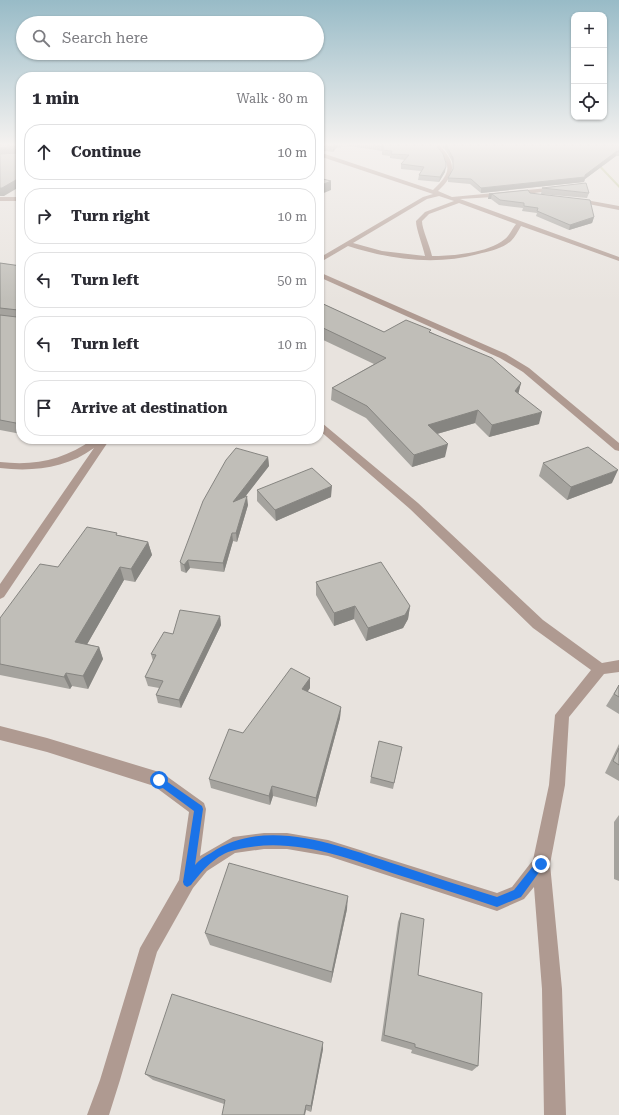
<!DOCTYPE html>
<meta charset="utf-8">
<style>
:root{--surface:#fff;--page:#f7f7f7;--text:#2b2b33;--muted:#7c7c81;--line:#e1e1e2}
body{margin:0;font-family:"Roboto Serif",serif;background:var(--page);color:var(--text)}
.controls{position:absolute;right:12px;top:12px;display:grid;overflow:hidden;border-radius:8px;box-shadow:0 1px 3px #0004}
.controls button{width:36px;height:36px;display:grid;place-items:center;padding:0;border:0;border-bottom:1px solid var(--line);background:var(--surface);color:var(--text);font:20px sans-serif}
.stop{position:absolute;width:12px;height:12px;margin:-9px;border:3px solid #1a73e8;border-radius:50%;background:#fff}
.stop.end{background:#1a73e8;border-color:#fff;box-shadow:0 1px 4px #0008}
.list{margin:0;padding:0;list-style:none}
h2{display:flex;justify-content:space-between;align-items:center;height:52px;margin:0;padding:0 16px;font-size:17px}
h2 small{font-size:13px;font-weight:400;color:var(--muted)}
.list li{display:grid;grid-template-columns:26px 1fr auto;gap:12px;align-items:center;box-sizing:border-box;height:56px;margin:0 8px 8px;padding:0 8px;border:1px solid var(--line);border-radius:16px}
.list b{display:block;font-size:15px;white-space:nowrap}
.list em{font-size:13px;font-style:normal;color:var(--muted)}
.icon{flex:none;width:22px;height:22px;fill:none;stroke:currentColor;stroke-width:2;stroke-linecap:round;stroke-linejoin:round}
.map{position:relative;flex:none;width:619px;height:1115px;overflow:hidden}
.search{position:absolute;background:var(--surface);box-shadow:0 1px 3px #0004;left:16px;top:16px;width:308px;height:44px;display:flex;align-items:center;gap:10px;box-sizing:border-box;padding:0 14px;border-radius:22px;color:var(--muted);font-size:15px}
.panel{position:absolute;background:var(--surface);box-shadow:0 1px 3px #0004;left:16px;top:72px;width:308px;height:372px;border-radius:16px}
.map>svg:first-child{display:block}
</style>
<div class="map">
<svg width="619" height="1115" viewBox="0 0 619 1115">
<rect width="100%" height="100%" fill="#e8e3de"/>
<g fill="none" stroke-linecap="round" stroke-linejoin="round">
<!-- stream -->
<path fill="#c0c596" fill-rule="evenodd" d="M596,157L602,167L619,185V188L600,168L594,158Z"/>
<!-- minor -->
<path fill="#af9a91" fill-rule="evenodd" d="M434,145H439C457,163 456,174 438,191L452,197L559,187L560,188L557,190L512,196L460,199L619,257V261L521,226C518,231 515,237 511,241C503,248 492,251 482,253C438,266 391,260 348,246L319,263V258L423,197L433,194L319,156V152L433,190C454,170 450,165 434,145ZM439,196L454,201L425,212L416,221C416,229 423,246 425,256L382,251L353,243L427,199ZM459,203L516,224C512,229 510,235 505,239C488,253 453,256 432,256C430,246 422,229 422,221L429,214Z
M0,197H21V201H0Z
M575,198L619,206V210L573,201L572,200Z
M319,272L506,354L529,368L619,443V451L615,450L523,372L500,358L319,277Z
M319,422L322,423L418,503L543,620L602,663L619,660V672L604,674L569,717L565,785L550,864L562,989L566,1115H544L542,989L534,887L524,899L497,911L328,856L287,849H264L235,853L207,871L193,888L157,952L120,1080L109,1115H87L100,1080L140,948L179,880L189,812L154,786L47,752L0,740V726L47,738L159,772L165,775L204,803L206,809L200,856L233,837L264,833H287L328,840L497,893L512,887L533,860L549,785L555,715L591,670L533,628L410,509L319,430Z
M93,439H110L4,597L0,599V584L94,448C67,468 33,472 0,468V462C35,466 64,460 93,439Z"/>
</g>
<!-- wall -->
<path fill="#a5a39e" d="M319,145H436L445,172L439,182L418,180L419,175L421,171L401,169V164L405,160L390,158V156L382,155V151L343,145L340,148L337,147L333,152L319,150Z
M440,145H619V156H616L585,179L584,182L481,193L470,184L448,182V178L453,170V163L446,151Z
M542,188L589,193L587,198L541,194Z
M530,193L594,217L592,223L569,230L536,216L537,213L522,211L523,208L499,205L491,199H488L489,194Z
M0,263L21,266V434L0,430Z
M319,302L384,332H431L521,383L518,393L539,424L489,437L475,423L437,434L445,457L412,467L366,418L331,400L332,388L374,364L319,338Z
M23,439H54L49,444Z
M268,457L269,466L244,498L248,505L237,542L233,541L224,572L190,568L186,573L181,571L180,562Z
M543,463L612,483L567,500L539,476Z
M257,490L331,497L276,521L257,501Z
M118,535L148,542L152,555L135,582L124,580L87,644L99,647L103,659L88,689L72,686L70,689L0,675V618L58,567Z
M316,582L410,606L408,619L403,628L366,641L354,619L334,626L316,595Z
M220,616L221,625L181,708L158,703L156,695L159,688L148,686L145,677L153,661L151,654L173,634Z
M310,678V688L307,692L341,707L340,718L316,807L273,796L270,805L211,788L209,779L243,733Z
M619,685V714L606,706Z
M619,744V781L605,773Z
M402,747L393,789L370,783L371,777Z
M619,815V881L614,879V822Z
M347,909L331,983L210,945L205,933Z
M401,913L418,975L478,1066L472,1071L411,1053L412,1050L381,1041L398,922Z
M323,1049L311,1112L306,1110L224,1104L153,1080L145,1074Z"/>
<!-- shaded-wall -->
<path fill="#868581" d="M335,145H337V147L333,152V147Z
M19,146L21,154L0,155V148Z
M617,151L616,156L585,179L584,182L481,193V188L585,175Z
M446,167L445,172L439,182L440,177Z
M21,177V186L4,196H0V188Z
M331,181V190L319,195V186Z
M489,194H492L491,199H488Z
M594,217L592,223L569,230L570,225Z
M521,383L518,395L515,391Z
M478,410L475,423L426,437L428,425Z
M542,412L539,424L489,437L492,425Z
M47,439H54L49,444Z
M448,444L445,457L412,467L414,455Z
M268,457L269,466L234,511L233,502Z
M618,470L612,483L567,500L571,487Z
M332,486L331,497L276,521L275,510Z
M247,496L248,505L237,542L236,533Z
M232,533L233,541L224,572L223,563Z
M148,542L152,555L135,582L131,569Z
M188,560L190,568L186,573L184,565Z
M120,567L124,580L81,655L75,642Z
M355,606L354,619L334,626V613Z
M410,606L408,619L403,628L366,641L368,628Z
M220,616L221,625L181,708L179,700Z
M99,647L103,659L88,689L83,676Z
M66,673L72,686L70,689L64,677Z
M310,678V688L302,700V689Z
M341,707L340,718L316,807V798Z
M272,786L273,796L270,805L269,796Z
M348,896L347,909L331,983L332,972Z
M323,1042V1049L311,1112V1106Z
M306,1105V1110L305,1115H304Z"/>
<!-- building -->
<path fill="#c0beb8" stroke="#868581" d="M0,145H21V177L2,188H0V154L19,153L21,152L19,146L0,148Z
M319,145H335L333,147L319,146Z
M372,145H436L443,154L446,163V167L440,177L419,175L424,167L401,164L409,155L391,154L392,151L382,150L384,147Z
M446,145H619V152L617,151L585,175V177L481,188L471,179L448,178L453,169V158Z
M319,178L331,181L319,186Z
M586,183L589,193L542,188Z
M528,190L530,193L590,200L594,217L570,225L537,211L538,208L524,206V203L500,200L492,194H489Z
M0,263L21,266V424L0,420V315L17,317L19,316L18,310L0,308Z
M319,302L384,332L406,320L431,330L429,332L492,358L521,383L515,391L542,412L492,425L478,410L428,425L448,444L414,455L367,406L332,388L386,358L319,326Z
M588,447L618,470L571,487L543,463Z
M236,448L268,457L233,502L247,496L236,533H232L223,563L188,560L184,565L180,562L203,501L226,460Z
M312,468L332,486L275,510L257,490Z
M87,527L117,533L116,535L148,542L131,569L120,567L75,642L99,647L83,676L66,673L64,677L0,664V618L40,564L58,567Z
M381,562L410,606L405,615L368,628L355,606L334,613L316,582Z
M180,610L220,616L179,700L156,695L163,681L145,677L156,655L151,654L164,632L173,634Z
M291,668L310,678L302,689L341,707L316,798L272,786L269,796L209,779L229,729L243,733Z
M619,685V697L614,694Z
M379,741L402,747L394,783L371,777Z
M619,748V765L613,761Z
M229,863L348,896L332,972L205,933Z
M401,913L424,919L418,975L482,993L478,1066L415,1047V1044L384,1035Z
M172,994L323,1042L311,1106L306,1105L304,1115H222L225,1100L145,1074Z"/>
<!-- sky -->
<linearGradient id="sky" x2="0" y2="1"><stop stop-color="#98bbc7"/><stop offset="0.48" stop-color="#f5f2f0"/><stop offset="1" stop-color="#f5f2f0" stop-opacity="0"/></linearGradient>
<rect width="619" height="301" fill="url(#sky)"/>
<!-- route -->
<path fill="#1a73e8" d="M159,776L202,806L203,809L195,865C199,860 205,856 211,853C267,815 341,847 398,865C431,876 464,887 497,897L514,890L537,861L541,859L544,861L545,864L521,897L497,907C462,895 427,884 392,873C342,856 289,836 235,850C216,854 202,871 191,885L187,887L184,885L183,882L194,811L156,783L155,780L156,777Z"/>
</svg>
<div class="controls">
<button>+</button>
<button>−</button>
<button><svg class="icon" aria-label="locate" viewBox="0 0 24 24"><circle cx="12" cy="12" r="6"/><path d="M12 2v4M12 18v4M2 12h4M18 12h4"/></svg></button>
</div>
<div class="stop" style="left:159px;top:780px"></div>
<div class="stop end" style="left:541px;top:864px"></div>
<div class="search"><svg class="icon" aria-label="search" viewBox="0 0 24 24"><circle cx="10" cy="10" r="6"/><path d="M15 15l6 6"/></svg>Search here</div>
<section class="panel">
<h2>1 min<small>Walk · 80 m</small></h2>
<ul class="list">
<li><svg class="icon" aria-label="ahead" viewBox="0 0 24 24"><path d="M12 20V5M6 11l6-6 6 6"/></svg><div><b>Continue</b></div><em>10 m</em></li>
<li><svg class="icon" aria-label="right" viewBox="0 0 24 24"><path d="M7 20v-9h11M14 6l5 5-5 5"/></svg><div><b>Turn right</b></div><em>10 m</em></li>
<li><svg class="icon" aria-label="left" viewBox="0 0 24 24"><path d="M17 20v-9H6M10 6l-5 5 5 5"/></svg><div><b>Turn left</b></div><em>50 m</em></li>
<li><svg class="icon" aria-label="left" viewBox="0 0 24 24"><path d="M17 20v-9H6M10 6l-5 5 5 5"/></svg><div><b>Turn left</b></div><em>10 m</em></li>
<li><svg class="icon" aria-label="arrive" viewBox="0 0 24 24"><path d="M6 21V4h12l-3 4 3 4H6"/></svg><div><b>Arrive at destination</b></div></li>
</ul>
</section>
</div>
